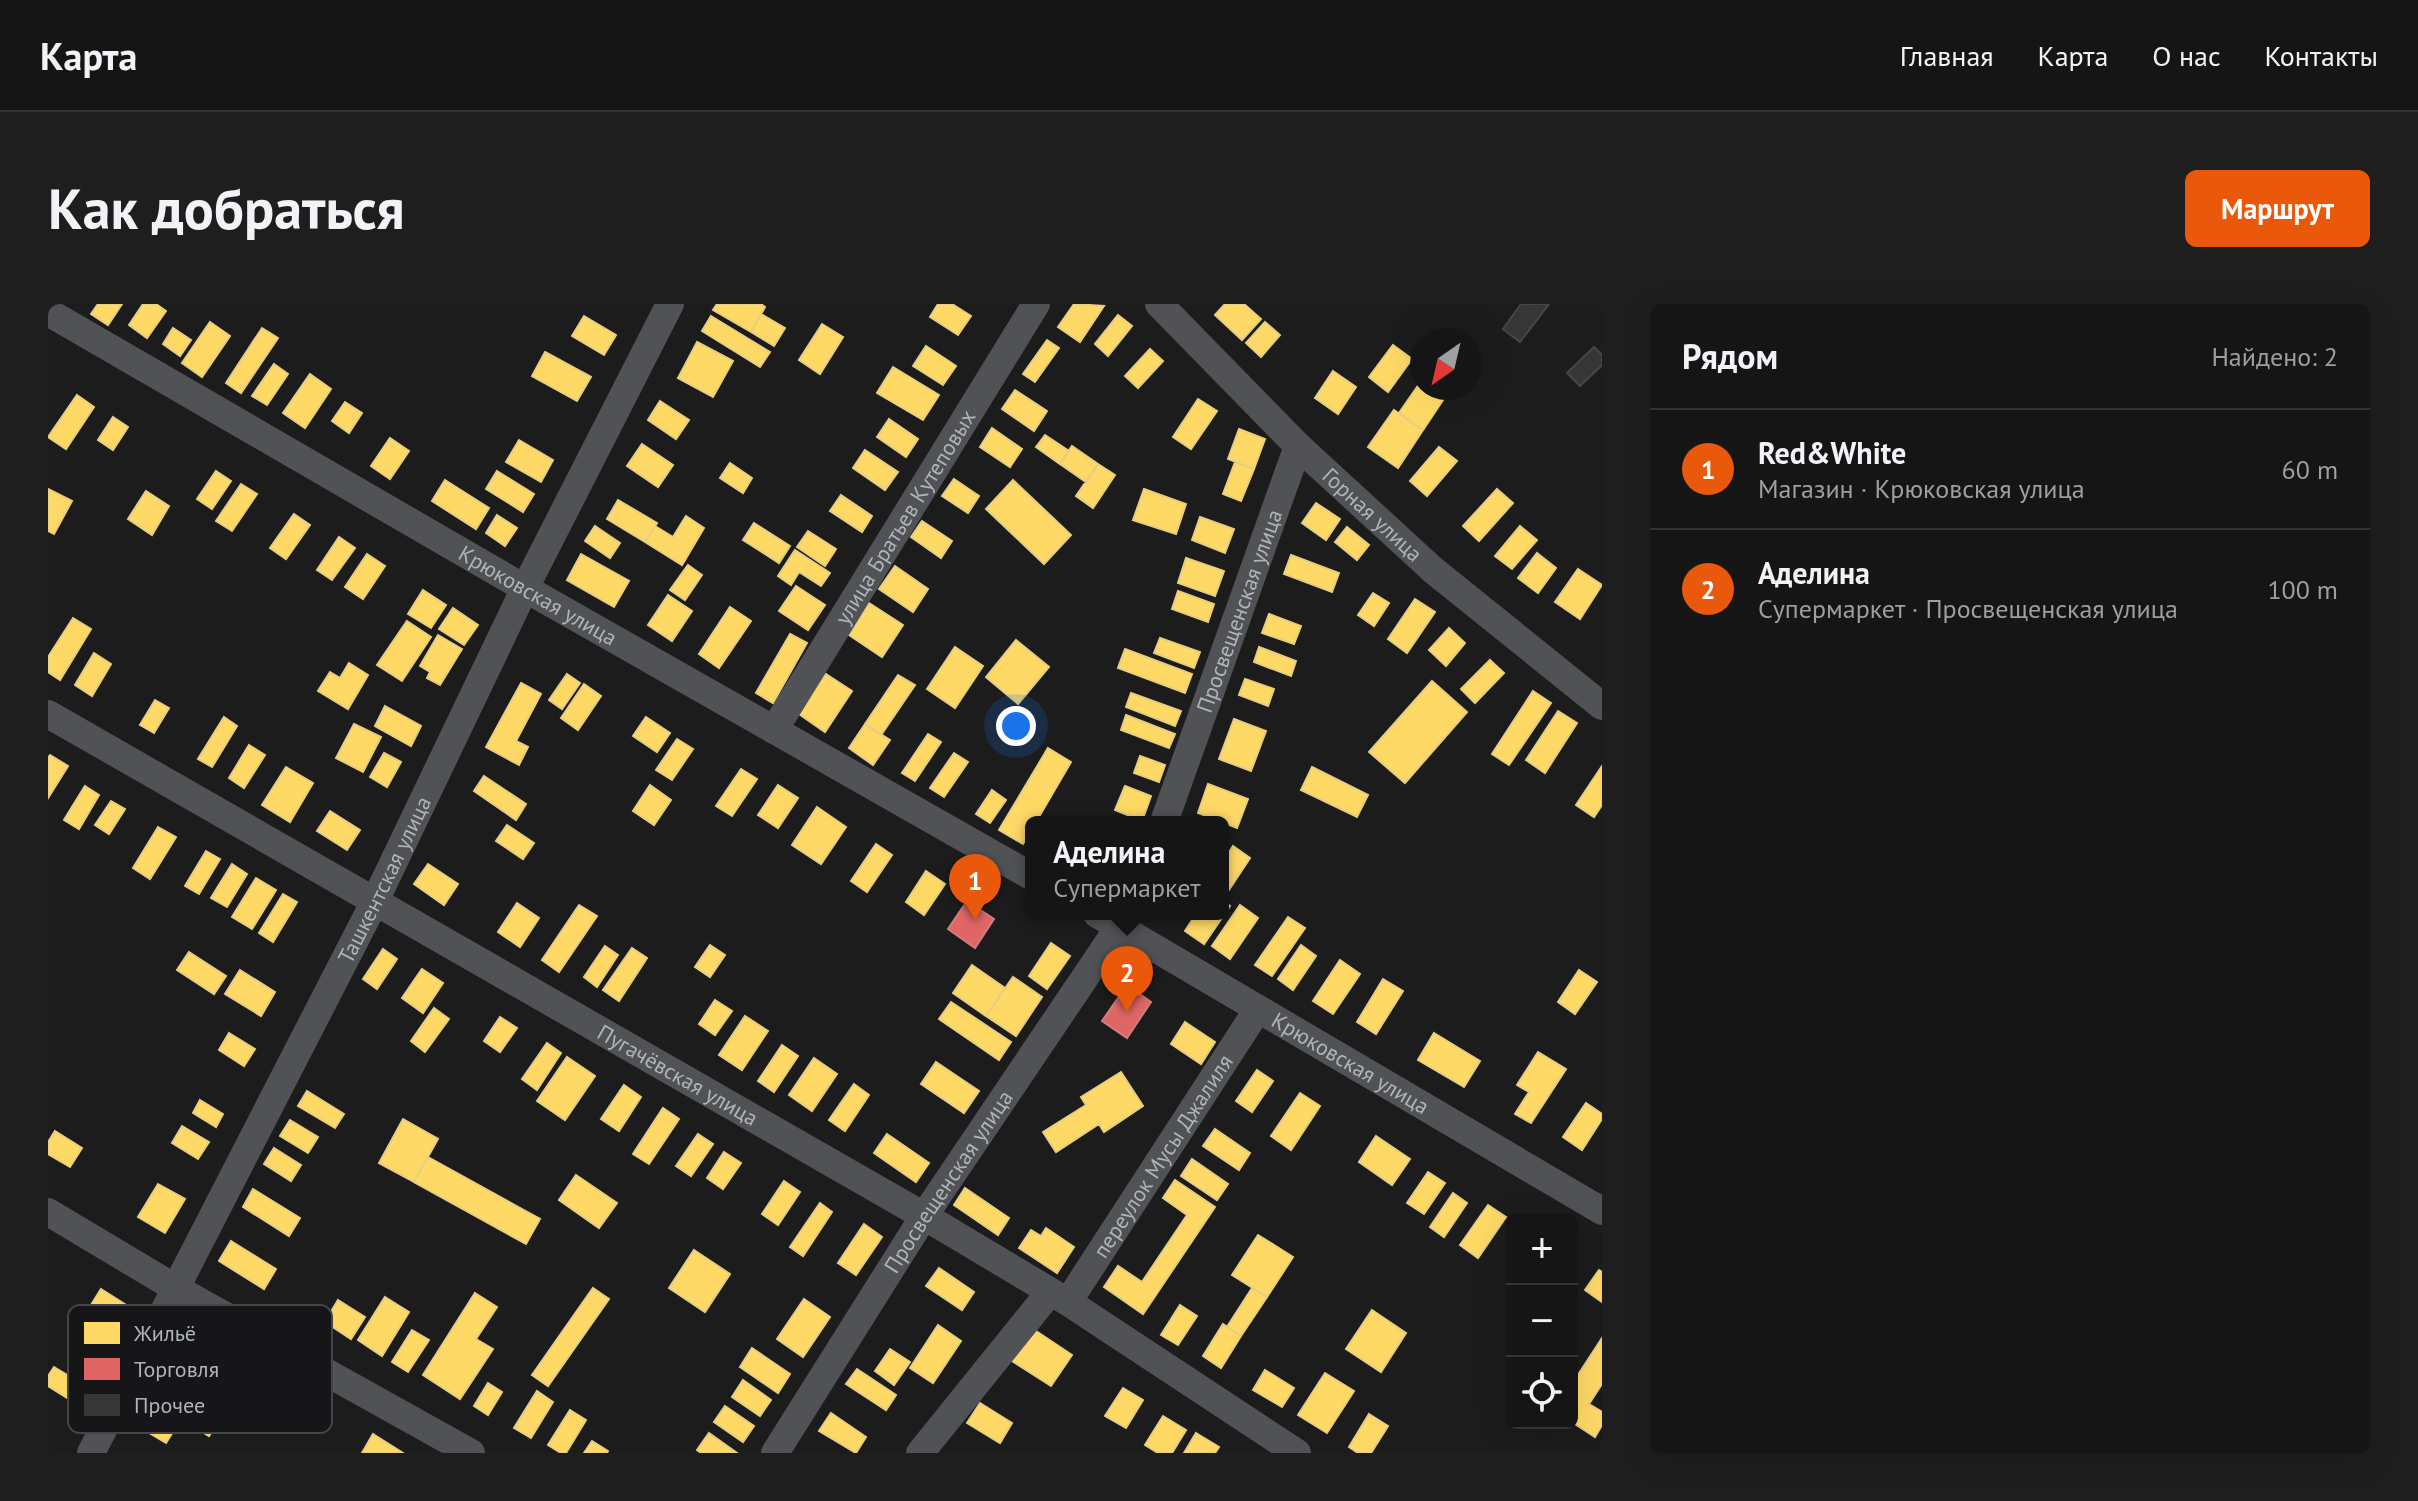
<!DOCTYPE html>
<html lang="ru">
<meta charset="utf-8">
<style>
:root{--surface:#151515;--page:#1e1e1e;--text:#f1f3f6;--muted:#9d9fa0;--line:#343434;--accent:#ea580c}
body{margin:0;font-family:"PT Sans",sans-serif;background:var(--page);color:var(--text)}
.controls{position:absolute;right:24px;bottom:24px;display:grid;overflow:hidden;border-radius:12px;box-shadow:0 8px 32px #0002}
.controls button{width:72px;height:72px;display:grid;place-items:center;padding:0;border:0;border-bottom:2px solid var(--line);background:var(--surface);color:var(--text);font:40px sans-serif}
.compass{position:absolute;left:1362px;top:24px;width:72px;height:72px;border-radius:50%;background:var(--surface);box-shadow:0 8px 32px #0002;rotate:214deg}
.you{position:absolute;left:968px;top:422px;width:28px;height:28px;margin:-20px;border:6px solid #fff;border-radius:50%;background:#1a73e8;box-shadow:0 0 0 12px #1a73e833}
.badge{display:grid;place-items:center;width:52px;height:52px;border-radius:50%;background:var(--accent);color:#fff;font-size:26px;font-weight:700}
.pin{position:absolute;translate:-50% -66px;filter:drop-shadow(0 2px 4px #0008)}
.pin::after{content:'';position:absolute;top:42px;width:28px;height:24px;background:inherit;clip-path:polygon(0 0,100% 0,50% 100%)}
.popup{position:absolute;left:977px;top:512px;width:204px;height:104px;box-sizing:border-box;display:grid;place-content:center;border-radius:12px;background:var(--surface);filter:drop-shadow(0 2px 6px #0005);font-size:26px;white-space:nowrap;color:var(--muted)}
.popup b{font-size:30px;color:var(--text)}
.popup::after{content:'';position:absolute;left:50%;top:100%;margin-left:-16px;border:16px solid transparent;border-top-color:var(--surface)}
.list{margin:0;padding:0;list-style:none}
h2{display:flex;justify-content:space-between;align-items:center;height:104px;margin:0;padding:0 32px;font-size:34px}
h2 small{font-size:26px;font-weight:400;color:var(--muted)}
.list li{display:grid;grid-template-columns:52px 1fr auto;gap:24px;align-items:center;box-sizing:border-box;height:120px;padding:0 32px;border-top:2px solid var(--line)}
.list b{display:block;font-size:30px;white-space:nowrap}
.list p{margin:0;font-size:26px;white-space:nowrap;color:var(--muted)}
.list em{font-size:26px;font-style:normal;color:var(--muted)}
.icon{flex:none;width:44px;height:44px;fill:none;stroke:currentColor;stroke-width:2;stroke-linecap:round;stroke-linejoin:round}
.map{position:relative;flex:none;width:1554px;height:1149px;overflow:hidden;border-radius:12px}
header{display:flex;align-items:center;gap:48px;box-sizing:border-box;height:112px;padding:0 40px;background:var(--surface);border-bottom:2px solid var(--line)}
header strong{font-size:38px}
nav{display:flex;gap:44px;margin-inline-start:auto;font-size:28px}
.intro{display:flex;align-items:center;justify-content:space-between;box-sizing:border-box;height:192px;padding:0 48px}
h1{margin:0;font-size:56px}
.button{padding:20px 36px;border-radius:12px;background:var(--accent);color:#fff;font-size:28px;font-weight:700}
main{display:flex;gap:48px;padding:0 48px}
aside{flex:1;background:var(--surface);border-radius:12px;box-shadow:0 8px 32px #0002}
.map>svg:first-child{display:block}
</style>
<header>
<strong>Карта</strong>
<nav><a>Главная</a><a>Карта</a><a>О нас</a><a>Контакты</a></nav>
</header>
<div class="intro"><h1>Как добраться</h1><a class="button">Маршрут</a></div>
<main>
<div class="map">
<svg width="1554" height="1149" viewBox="0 0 1554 1149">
<rect width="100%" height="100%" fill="#1c1c1c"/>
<!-- homes -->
<path fill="#ffd966" stroke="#e7ce80" stroke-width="2" d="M50,0H74L60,21L43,10Z
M95,0H108L118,7L99,34L81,21Z
M669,0H713L717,3L703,28L665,6Z
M890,0H904L923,12L910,31L882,13Z
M1026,0L1056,2L1032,38L1010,23Z
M1177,0H1196L1213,15L1194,36L1167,11Z
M713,10L737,24L726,42L703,28Z
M1070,11L1084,22L1060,52L1047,40Z
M536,12L568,31L556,51L524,32Z
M663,12L722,48L712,63L654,27Z
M162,18L182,32L154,73L134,59Z
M1217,18L1232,31L1213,53L1198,39Z
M774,20L795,33L772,70L751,56Z
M125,24L143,36L132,52L115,40Z
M214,24L230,34L193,89L178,79Z
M999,36L1011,44L987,78L975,70Z
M649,38L685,57L665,93L630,74Z
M1345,41L1364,55L1340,88L1321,73Z
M878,42L908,62L895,81L865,62Z
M1102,45L1115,57L1090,84L1077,72Z
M497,48L543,73L529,97L484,72Z
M226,60L240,70L219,101L204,92Z
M845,63L891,91L875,116L829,89Z
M1285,67L1308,83L1290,110L1267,94Z
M262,70L283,85L257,124L235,109Z
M1374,76V84H1403L1375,126L1351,109Z
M967,86L999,107L986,127L954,105Z
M29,91L46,103L18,145L0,133Z
M1150,95L1169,107L1143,145L1125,133Z
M612,97L641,116L628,135L600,116Z
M297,98L314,109L301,129L284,117Z
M1346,106L1375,126L1350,164L1320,143Z
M65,113L80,123L65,146L50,136Z
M841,115L870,135L858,153L829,133Z
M944,124L974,145L962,163L932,143Z
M1191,125L1217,135L1206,165L1180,155Z
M997,131L1021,147L1012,160L988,143Z
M342,134L361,147L342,175L323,162Z
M471,136L505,156L493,178L458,158Z
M594,140L625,161L610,183L579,162Z
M1024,142L1050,160L1038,178L1012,160Z
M1391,143L1409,157L1379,192L1362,177Z
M817,146L850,168L837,186L805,164Z
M1187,158L1206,165L1193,197L1175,190Z
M682,159L704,174L695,189L672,174Z
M1050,160L1067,171L1045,204L1028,192Z
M168,167L183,177L164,205L149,195Z
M449,167L486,190L475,208L438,185Z
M906,175L931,192L920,209L894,192Z
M397,176L441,204L428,225L384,197Z
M965,176L1023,231L996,260L938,205Z
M193,180L209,190L184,227L168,217Z
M0,185L24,197L6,230L0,227Z
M1096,185L1138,200L1128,230L1085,216Z
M1449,185L1465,199L1431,237L1415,222Z
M98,187L121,202L104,231L80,215Z
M793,191L824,212L814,228L782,207Z
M570,196L609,219L597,238L559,215Z
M1268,199L1292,215L1278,236L1254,219Z
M246,210L262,221L238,255L222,244Z
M449,211L469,224L457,242L438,229Z
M638,212L656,224L634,261L597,238L607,222L625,233Z
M1152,213L1186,225L1177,249L1144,236Z
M874,217L904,237L893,254L863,233Z
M706,219L742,242L731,259L695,236Z
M547,222L572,239L562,254L537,237Z
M1472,222L1489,236L1464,265L1447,252Z
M1299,223L1321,241L1309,256L1287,238Z
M760,227L788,245L777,262L749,243Z
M291,233L307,244L284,276L269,266Z
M747,246L782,269L773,282L751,268L743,281L730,272Z
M1489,249L1508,264L1490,289L1470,274Z
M319,250L337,262L315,295L297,283Z
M533,250L581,277L566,303L519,276Z
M1243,251L1291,269L1284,288L1236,270Z
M1138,254L1176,267L1167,292L1130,279Z
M640,261L654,271L637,296L622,286Z
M847,262L880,285L865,308L831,285Z
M1530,265L1554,281L1532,315L1507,298Z
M748,282L777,301L760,326L731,307Z
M375,286L398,301L383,324L360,310Z
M1130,287L1166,300L1160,318L1124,305Z
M1325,289L1341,299L1326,322L1310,311Z
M620,291L644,307L624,337L600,321Z
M1367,295L1387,308L1359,349L1340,335Z
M821,299L855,321L834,353L801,331Z
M682,303L703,317L671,364L651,350Z
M405,304L430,321L416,341L391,325Z
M1221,310L1253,322L1246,340L1214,329Z
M25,314L43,325L12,376L0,368V353Z
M359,317L383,333L354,377L329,361Z
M1401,324L1417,339L1398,362L1381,346Z
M742,330L759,339L725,399L708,389Z
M390,331L414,345L392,381L379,374L382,368L372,362Z
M1112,334L1152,348L1146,364L1106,349Z
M968,336L1001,363L970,400L938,373Z
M907,343L935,362L907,404L879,385Z
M1211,343L1248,357L1243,372L1206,358Z
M1077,345L1144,370L1137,389L1070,364Z
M46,349L63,360L44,392L27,381Z
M1442,356L1456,369L1427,399L1413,385Z
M301,359L320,371L300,405L270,387L282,368L292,374Z
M519,370L532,379L514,405L501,396Z
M778,370L804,387L777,428L751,410Z
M850,371L867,381L833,431L817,420Z
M1197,375L1226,385L1220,402L1191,391Z
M1384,377L1419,408L1357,479L1321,448Z
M473,379L493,390L468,437L480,443L471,461L438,443Z
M536,380L553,392L530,426L513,414Z
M1485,387L1503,399L1461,461L1444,450Z
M1083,389L1133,407L1127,422L1078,403Z
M107,396L121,404L106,429L92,421Z
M337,402L373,422L363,442L327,422Z
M1510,407L1529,419L1497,469L1478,456Z
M1078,411L1127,430L1121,444L1073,426Z
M176,413L189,422L164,463L150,455Z
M598,413L622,429L609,448L585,432Z
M1186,415L1218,427L1203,467L1171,455Z
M306,420L333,433L315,468L288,454Z
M817,420L842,436L825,461L801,444Z
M880,430L893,438L867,477L854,469Z
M629,435L645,445L624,476L608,466Z
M201,441L217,451L196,484L181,474Z
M1000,444L1023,458L988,518H983V526L975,540L951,526Z
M336,449L353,458L339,483L322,473Z
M906,449L920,458L896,493L882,484Z
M2,451L20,462L0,494V454Z
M1092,452L1117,461L1111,478L1086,469Z
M1554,462V501L1546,513L1528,501Z
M238,463L265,479L242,518L214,501Z
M1264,463L1320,491L1309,513L1253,486Z
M693,465L709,475L684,512L668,502Z
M436,472L478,500L468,516L426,487Z
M1160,480L1200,495L1189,524L1150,509Z
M602,481L623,496L606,521L585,507Z
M730,481L750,494L730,524L710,511Z
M37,482L51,491L31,525L16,516Z
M1077,482L1103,492L1094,517L1067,506Z
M944,486L958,496L942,519L928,510Z
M63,497L77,505L61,530L47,521Z
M769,503L798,523L773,560L744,541Z
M282,507L312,526L299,546L269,527Z
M459,521L486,539L475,555L448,537Z
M110,523L128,533L102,575L85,564Z
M828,540L844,551L819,588L803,577Z
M1185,542L1202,554L1175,595V558Z
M158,547L172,555L151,590L137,582Z
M184,560L199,570L179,603L163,594Z
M380,560L410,580L396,601L366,580Z
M878,567L897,580L876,611L858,598Z
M208,574L228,586L204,625L184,613Z
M235,590L249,598L225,638L211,629Z
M1175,597L1182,602L1156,640L1137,627L1148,610H1175Z
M469,599L491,614L472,643L450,628Z
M531,601L549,612L511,668L494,656Z
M1192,601L1210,614L1182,655L1164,642Z
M1240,613L1257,624L1224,672L1207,661Z
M1003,639L1022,652L999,685L981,672Z
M662,641L677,651L662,673L647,663Z
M1253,641L1268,652L1245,686L1230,675Z
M557,642L570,651L549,683L536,673Z
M584,644L599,654L571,697L555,686Z
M335,645L349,655L329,685L315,675Z
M141,648L178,672L166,690L129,666Z
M1292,656L1312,670L1285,710L1265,697Z
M924,661L957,684L938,712L905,689Z
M374,665L395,679L375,709L354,694Z
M192,666L227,688L213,712L177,690Z
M1531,666L1549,678L1527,710L1510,698Z
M965,673L994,693L968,732L938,712Z
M1335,675L1355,687L1328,730L1309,718Z
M667,696L684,707L667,731L651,720Z
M903,698L963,738L951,756L891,715Z
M386,704L401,715L377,748L363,737Z
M697,712L720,727L694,766L671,751Z
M452,713L469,724L452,748L436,737Z
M1137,718L1167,738L1153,760L1123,740Z
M181,729L207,745L196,762L171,746Z
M1386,729L1432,757L1416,783L1370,756Z
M499,739L513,749L489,786L474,775Z
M734,741L750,752L726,788L710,777Z
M1490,748L1518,765L1483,819L1467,810L1481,788L1469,781Z
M519,753L547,772L517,816L489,797Z
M766,754L789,770L764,807L741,791Z
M888,758L931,787L916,809L873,780Z
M1209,766L1225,777L1204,808L1188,797Z
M1073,768L1095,802L1056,828L1051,820L1008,848L995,828L1038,801L1033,793Z
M806,780L821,791L797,827L781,816Z
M576,781L593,793L571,827L553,815Z
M259,787L296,810L287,824L250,802Z
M1252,789L1272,802L1243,846L1223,832Z
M152,796L175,810L168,823L145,809Z
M1538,799L1554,810V815L1534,846L1515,833Z
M615,804L631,815L601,860L585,850Z
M355,815L390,835L366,878L331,859Z
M242,816L270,833L260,849L232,832Z
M134,822L161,838L150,855L124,839Z
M1167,825L1202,849L1191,866L1155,842Z
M7,827L34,844L22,863L0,850V838Z
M650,830L665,840L643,872L628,862Z
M839,830L881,859L868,878L826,849Z
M1328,832L1362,855L1344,881L1311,858Z
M226,844L253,861L243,877L216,860Z
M676,848L693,859L675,885L659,874Z
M380,853L492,915L478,940L366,878Z
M1144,855L1180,880L1169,896L1133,872Z
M1380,868L1397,879L1376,910L1359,899Z
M528,871L569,899L551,924L511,896Z
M1127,876L1167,903L1095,1010L1056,983L1070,962L1094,978L1139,911L1115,894Z
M736,877L752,888L730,921L714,910Z
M110,880L137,895L117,929L90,913Z
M917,884L961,914L950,931L906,901Z
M205,885L252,914L241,932L195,903Z
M1405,889L1419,899L1396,933L1382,923Z
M772,899L784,908L755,952L742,943Z
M1440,901L1458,913L1430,954L1412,941Z
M816,920L834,933L808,971L790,959Z
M998,924L1026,943L1009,969L971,944L983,926L993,932Z
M1210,931L1245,953L1219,993L1184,971Z
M183,937L228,965L216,985L171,957Z
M646,946L682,970L657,1008L621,984Z
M891,964L926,988L914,1006L878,982Z
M1551,966L1554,968V998L1537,986Z
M545,984L561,995L500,1082L484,1071Z
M1204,984L1219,993L1193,1032L1179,1023Z
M53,985L83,1004L65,1033L35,1014Z
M427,989L449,1003L428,1035L445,1045L412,1095L375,1071Z
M337,993L361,1008L334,1052L310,1036Z
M756,995L782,1013L755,1053L729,1035Z
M290,996L317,1013L303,1035L277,1018Z
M1132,1001L1149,1012L1130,1041L1113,1031Z
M1324,1006L1358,1029L1333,1068L1298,1045Z
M1175,1020L1193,1032L1173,1064L1155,1052Z
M890,1021L913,1037L885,1079L862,1064Z
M985,1025L1024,1051L1003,1082L964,1057Z
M364,1026L381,1036L360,1068L344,1058Z
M1554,1034V1080L1541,1100L1554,1108V1121L1547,1133L1524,1118V1080Z
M704,1044L742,1070L730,1089L692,1063Z
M842,1045L862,1058L846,1081L827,1067Z
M175,1056L198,1070L161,1132L138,1118Z
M6,1063L31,1078L21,1095L0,1082V1072Z
M809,1065L848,1091L838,1106L798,1080Z
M1217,1066L1246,1084L1234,1103L1205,1086Z
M1277,1069L1306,1087L1279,1129L1250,1111Z
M695,1076L723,1096L712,1112L684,1093Z
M440,1079L454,1088L440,1111L426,1102Z
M231,1084L251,1096L233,1125L213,1113Z
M1075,1084L1095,1096L1078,1124L1057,1112Z
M489,1087L505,1098L483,1134L466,1124Z
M932,1099L964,1119L952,1139L919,1119Z
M677,1102L706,1122L695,1138L666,1118Z
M96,1103L128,1123L118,1139L86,1120Z
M522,1106L538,1116L518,1149H513L500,1141Z
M783,1109L818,1133L808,1149L771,1127Z
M1321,1110L1340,1122L1323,1149H1310L1301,1143Z
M1115,1112L1138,1126L1124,1149H1110L1097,1141Z
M661,1129L689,1149H653L649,1146Z
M1148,1129L1171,1143L1167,1149H1136Z
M325,1130L355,1149H314Z
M544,1137L560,1147L559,1149H536Z"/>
<!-- shops -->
<path fill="#e06666" stroke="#d17d80" stroke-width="2" d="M919,597L946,615L927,644L900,625Z
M1079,681L1103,698L1079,734L1054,717Z"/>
<!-- building -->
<path fill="#363637" stroke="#454648" stroke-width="2" d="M1473,0H1501L1472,38L1455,25Z
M1546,43L1554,51V61L1532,82L1519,69Z"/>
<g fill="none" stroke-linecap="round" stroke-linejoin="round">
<!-- minor -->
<g stroke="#515255" stroke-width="28">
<path id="s1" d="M1111,0L1250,142L1385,266L1554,402"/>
<path id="s2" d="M0,8L459,274L983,572"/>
<path id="s3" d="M0,410L876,912L1020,998L1249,1149"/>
<path id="s4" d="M726,426L988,0"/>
<path id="s5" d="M1116,518L1250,142"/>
<path id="s6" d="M1049,610L1554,907"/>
<path d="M0,908L129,985L423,1149"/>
<path id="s7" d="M1020,998L1210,705"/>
<path id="s8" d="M43,1149L326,599L477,284L622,0"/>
<path id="s9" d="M727,1149L876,912L1071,623L1077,610"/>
<path d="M872,1149L1002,988"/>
</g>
</g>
<g text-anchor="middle" stroke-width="8" stroke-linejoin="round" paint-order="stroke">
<!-- street labels -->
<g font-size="22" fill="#afb4bb" stroke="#161618">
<text dy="8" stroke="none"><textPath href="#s1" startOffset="300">Горная улица</textPath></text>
<text dy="8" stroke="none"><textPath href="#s4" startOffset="250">улица Братьев Кутеповых</textPath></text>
<text dy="8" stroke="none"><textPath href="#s2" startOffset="566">Крюковская улица</textPath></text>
<text dy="8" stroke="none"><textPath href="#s5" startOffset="224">Просвещенская улица</textPath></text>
<text dy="8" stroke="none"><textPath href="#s8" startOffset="644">Ташкентская улица</textPath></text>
<text dy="8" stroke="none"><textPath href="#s6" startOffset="294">Крюковская улица</textPath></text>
<text dy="8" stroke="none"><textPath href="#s3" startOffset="726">Пугачёвская улица</textPath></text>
<text dy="8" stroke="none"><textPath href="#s7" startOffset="174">переулок Мусы Джалиля</textPath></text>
<text dy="8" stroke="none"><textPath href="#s9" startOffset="322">Просвещенская улица</textPath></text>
</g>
</g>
<!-- legend -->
<rect x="20" y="1001" width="264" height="128" rx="12" fill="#161618" stroke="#444549" stroke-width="2"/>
<rect x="36" y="1018" width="36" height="22" fill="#ffd966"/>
<rect x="36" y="1054" width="36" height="22" fill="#e06666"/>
<rect x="36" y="1090" width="36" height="22" fill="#363637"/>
<g font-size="22" fill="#afb4bb">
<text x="86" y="1037">Жильё</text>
<text x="86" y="1073">Торговля</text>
<text x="86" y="1109">Прочее</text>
</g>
</svg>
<div class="controls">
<button>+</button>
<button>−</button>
<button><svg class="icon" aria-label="locate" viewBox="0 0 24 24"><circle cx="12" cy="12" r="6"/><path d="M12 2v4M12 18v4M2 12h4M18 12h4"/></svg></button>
</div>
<svg class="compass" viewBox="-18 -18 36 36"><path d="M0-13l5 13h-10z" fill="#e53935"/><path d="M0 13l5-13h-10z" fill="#9d9fa0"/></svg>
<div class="you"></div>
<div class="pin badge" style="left:927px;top:616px">1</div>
<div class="pin badge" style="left:1079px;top:708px">2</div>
<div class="popup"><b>Аделина</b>Супермаркет</div>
</div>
<aside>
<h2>Рядом<small>Найдено: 2</small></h2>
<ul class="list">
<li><span class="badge">1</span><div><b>Red&amp;White</b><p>Магазин · Крюковская улица</p></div><em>60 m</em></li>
<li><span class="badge">2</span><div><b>Аделина</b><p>Супермаркет · Просвещенская улица</p></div><em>100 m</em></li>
</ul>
</aside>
</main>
